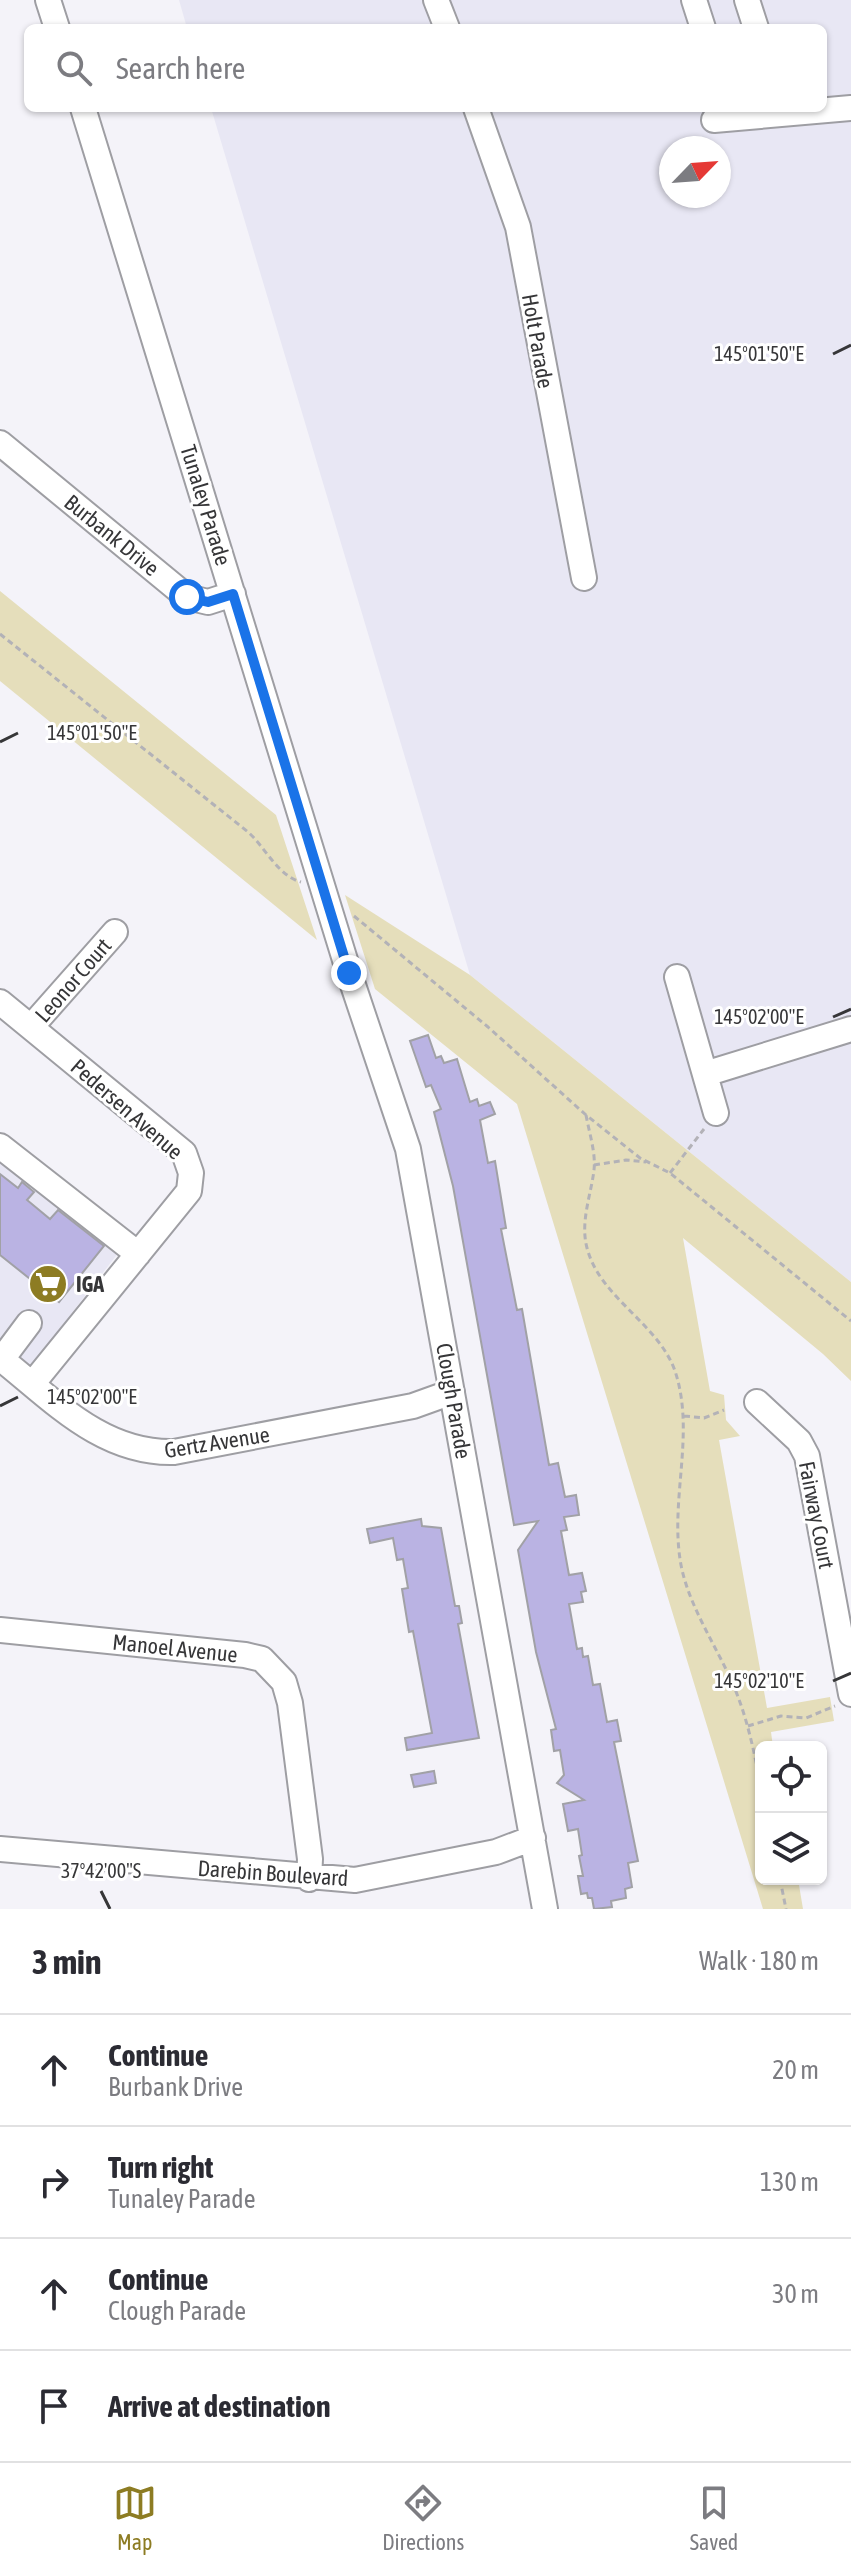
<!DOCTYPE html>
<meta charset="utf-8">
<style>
:root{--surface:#fff;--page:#f2f2f3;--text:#2b2b33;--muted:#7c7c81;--line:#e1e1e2;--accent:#8d7c23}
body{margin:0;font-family:"Asap Condensed",sans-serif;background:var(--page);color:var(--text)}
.controls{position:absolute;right:24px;bottom:24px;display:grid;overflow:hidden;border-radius:12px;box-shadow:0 2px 6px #0004}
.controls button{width:72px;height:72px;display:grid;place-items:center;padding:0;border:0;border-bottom:2px solid var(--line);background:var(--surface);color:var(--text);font:40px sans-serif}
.compass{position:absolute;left:659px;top:136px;width:72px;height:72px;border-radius:50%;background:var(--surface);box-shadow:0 2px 6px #0004;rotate:65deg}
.stop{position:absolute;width:24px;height:24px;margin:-18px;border:6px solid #1a73e8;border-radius:50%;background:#fff}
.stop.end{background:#1a73e8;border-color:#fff;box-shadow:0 2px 8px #0008}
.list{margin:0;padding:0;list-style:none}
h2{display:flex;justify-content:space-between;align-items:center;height:104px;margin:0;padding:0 32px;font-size:34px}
h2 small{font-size:26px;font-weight:400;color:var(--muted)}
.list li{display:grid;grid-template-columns:52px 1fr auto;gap:24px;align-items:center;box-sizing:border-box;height:112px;padding:0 32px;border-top:2px solid var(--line)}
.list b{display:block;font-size:30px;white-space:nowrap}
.list p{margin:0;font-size:26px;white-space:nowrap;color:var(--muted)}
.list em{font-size:26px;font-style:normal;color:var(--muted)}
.icon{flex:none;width:44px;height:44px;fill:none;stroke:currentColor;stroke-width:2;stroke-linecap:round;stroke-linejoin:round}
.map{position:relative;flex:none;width:851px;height:1909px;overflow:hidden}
.search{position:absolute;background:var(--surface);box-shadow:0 2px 6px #0004;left:24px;right:24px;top:24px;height:88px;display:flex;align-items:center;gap:20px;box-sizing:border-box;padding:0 28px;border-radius:12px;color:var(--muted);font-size:30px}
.sheet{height:552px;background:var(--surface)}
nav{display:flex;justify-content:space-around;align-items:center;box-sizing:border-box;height:112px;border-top:2px solid var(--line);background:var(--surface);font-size:22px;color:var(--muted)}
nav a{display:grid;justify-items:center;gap:4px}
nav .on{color:var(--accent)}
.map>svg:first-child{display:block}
</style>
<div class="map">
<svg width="851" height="1909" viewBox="0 0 851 1909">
<rect width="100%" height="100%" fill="#f4f3f9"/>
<!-- built -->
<path fill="#e8e7f4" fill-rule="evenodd" d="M179,0H851V1282L470,975L211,108H823V28H187ZM671,148H719V196H671Z
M0,1138L129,1239L30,1367L0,1343Z"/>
<!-- green -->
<path fill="#e5debb" d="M0,591L276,815L317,940L0,681Z
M345,895L470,975L851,1282V1381L823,1354L683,1238L710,1391L724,1395L726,1420L740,1436L719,1440L767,1708L830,1697L834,1721L771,1732L773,1747H761V1879H798L803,1909H763L517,1104L375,989Z"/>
<!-- building -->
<path fill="#bab3e3" stroke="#a1a1a6" stroke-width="2" d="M428,1035L436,1058L441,1056L444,1063L457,1059L470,1102L477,1099L479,1106L490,1102L495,1114L480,1120L488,1163L495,1161L506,1228L501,1229L517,1310L522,1309L549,1465L558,1463L565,1497L576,1495L579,1515L564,1517L567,1530L561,1531L569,1575L582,1573L586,1591L581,1592L583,1602L569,1604L577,1649L582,1648L583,1657L588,1656L593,1685L600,1684L607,1722L617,1720L621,1741L614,1742L638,1861L628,1863L632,1887L625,1889L626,1898L611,1901L612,1907L594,1909L592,1898H588L587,1893L581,1894L578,1876H583L579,1856L582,1855L578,1829L568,1831L563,1804L584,1800L557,1783L564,1775L560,1750L554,1751L551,1730L556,1729L536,1652L518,1550L538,1521L514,1525L453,1186L434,1112L441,1109L431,1085L426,1087L410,1041Z
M0,1174L18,1188L22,1182L34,1192L27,1200L50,1219L58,1210L104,1246L59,1302L0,1255Z
M421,1519L422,1526L441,1528L455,1606H459L462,1623L458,1624L479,1738L407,1750L405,1738L432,1733L413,1631L409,1632L402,1589L408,1588L403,1559L397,1560L393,1538L370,1543L367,1529Z
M434,1771L436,1783L414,1787L411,1775Z"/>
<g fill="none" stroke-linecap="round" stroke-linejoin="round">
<defs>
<path id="minor" d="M48,0L57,28
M436,0L447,28
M694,0L703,28
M747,0L756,28
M83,108L349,973L408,1149L545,1909
M476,108L518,227L584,578
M714,120L851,108
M0,443L187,597L208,602L233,594
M677,977L716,1113
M0,1002L184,1153L191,1173L189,1191L33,1383
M31,1027L115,932
M705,1074L851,1029
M0,1146L138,1254
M0,1358C53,1400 102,1454 174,1452L413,1406L452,1392
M2,1359L29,1323
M757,1402L799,1441L807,1456L851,1694
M0,1630L245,1655L262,1659L284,1682L290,1703L310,1859L309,1879
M0,1849L355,1880L496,1852L533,1838"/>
</defs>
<!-- minor casing -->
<use href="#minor" stroke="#9e9ea3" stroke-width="28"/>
<!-- path -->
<path stroke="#b3b2b7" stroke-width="3" stroke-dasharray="6 4" stroke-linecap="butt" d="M0,634L248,832C265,847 278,876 301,882
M354,916L488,1027L586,1115L640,1158L670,1173L851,1321
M586,1115C589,1132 596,1153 594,1170C591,1195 580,1222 587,1248C600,1298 658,1323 675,1371C696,1434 669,1500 681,1565C689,1606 715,1644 732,1682C747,1716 754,1751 761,1787
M594,1165L626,1160L646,1162
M670,1173L704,1129
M684,1416L704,1418L724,1410
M748,1726L781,1716L806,1718L835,1706
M780,1879L786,1909"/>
<!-- minor -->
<use href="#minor" stroke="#fff" stroke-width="24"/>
</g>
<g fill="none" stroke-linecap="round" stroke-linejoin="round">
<!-- route -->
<path stroke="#1a73e8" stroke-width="10" d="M187,597L208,602L233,594L349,973"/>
</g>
<!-- ticks -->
<path fill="none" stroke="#363638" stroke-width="3" d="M833,354L851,345M0,742L18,733M833,1017L851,1009M0,1406L18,1397M833,1681L851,1673M101,1891L110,1909"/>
<!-- icons -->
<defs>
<symbol id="supermarket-disc" viewBox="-11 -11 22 22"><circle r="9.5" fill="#8d7c23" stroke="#fff"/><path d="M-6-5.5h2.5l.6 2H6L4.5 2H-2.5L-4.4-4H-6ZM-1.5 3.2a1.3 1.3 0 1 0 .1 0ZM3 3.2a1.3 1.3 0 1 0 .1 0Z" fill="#fff"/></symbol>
</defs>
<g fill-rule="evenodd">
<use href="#supermarket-disc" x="26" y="1262" width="44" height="44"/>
</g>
<g text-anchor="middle" stroke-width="6" stroke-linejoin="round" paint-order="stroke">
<!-- street labels -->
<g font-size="22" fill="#363638" stroke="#fff">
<text transform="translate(538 341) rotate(80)" y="8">Holt Parade</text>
<text transform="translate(206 505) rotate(73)" y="8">Tunaley Parade</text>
<text transform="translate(112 535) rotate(39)" y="8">Burbank Drive</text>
<text transform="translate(73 980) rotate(-49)" y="8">Leonor Court</text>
<text transform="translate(127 1109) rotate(41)" y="8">Pedersen Avenue</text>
<text transform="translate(454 1401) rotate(80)" y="8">Clough Parade</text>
<text transform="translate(217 1442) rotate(-9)" y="8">Gertz Avenue</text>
<text transform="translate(817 1515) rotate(79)" y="8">Fairway Court</text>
<text transform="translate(175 1648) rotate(6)" y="8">Manoel Avenue</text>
<text transform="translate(273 1873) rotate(4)" y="8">Darebin Boulevard</text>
</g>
<!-- poi labels -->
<g font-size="22" font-weight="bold" fill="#363638" stroke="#fff" text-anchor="start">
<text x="76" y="1292">IGA</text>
</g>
</g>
<g font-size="20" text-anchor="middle" fill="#363638" stroke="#fff" stroke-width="6" stroke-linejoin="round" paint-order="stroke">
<text x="759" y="361">145°01'50"E</text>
<text x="92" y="740">145°01'50"E</text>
<text x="759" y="1024">145°02'00"E</text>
<text x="92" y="1404">145°02'00"E</text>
<text x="759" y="1688">145°02'10"E</text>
<text x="101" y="1878">37°42'00"S</text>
</g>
</svg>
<div class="controls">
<button><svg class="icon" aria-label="locate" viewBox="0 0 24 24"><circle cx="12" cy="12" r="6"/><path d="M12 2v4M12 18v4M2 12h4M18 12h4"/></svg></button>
<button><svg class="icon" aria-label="layers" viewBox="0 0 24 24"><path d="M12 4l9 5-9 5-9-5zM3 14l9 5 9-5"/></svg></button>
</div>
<svg class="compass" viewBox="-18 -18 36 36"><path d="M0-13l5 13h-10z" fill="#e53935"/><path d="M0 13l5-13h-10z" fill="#7c7c81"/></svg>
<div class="stop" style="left:187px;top:597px"></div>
<div class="stop end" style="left:349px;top:973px"></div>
<div class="search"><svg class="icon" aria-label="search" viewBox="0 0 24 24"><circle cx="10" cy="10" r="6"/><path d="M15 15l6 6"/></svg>Search here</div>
</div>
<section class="sheet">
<h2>3 min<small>Walk · 180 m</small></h2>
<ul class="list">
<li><svg class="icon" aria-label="ahead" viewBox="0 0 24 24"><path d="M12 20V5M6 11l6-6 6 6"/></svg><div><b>Continue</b><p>Burbank Drive</p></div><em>20 m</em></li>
<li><svg class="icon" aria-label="right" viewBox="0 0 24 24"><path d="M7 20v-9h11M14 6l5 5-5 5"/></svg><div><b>Turn right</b><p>Tunaley Parade</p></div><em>130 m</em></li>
<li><svg class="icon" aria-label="ahead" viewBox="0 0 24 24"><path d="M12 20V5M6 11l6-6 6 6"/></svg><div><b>Continue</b><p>Clough Parade</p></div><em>30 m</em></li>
<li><svg class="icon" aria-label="arrive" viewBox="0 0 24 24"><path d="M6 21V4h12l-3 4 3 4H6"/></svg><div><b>Arrive at destination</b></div></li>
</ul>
</section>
<nav>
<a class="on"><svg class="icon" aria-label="map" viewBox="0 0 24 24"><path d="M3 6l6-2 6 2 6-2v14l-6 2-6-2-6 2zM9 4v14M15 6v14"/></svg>Map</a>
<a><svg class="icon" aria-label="directions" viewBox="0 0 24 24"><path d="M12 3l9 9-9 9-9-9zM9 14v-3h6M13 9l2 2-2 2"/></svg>Directions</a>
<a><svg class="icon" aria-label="saved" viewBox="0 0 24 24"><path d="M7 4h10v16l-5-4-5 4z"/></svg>Saved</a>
</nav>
